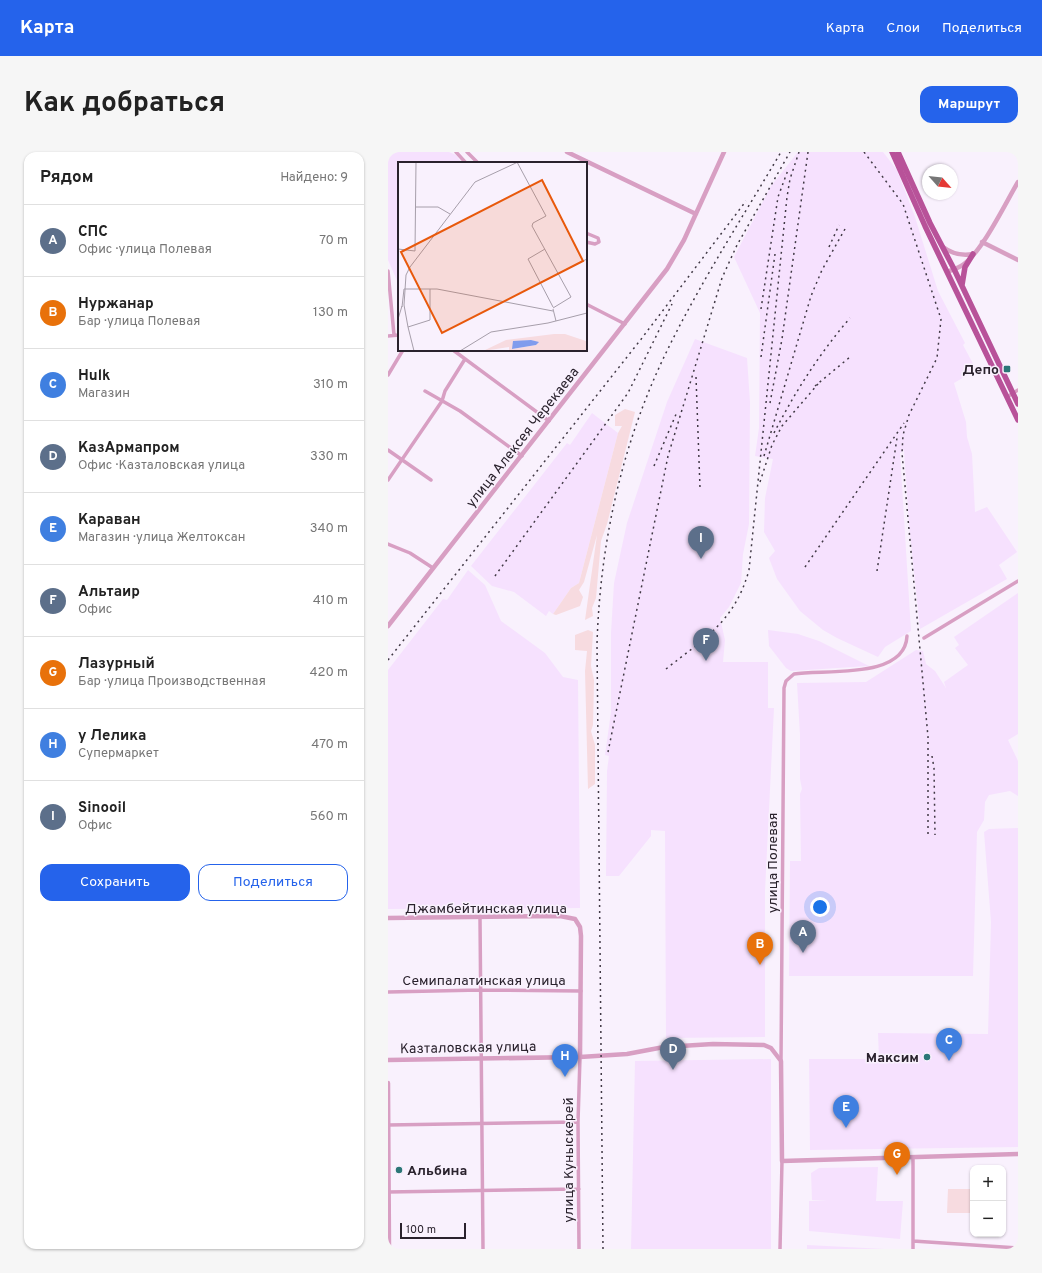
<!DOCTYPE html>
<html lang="ru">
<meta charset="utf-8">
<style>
:root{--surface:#fff;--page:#f6f6f6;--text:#222;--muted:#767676;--line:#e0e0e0;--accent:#2563eb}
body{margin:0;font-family:Overpass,sans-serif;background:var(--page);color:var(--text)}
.controls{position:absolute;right:12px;bottom:12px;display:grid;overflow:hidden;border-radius:8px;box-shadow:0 1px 3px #0004}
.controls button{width:36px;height:36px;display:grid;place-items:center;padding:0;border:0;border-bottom:1px solid var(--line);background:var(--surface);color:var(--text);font:20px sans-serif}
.compass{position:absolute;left:534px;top:12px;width:36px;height:36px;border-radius:50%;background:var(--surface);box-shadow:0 1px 3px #0004;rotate:117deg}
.scale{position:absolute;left:12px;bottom:10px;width:66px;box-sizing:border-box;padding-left:4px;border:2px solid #2a222d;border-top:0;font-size:11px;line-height:14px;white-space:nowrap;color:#2a222d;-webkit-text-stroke:3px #f9f1fd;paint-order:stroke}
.you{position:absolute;left:432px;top:755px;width:14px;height:14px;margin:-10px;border:3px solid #fff;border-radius:50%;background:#1a73e8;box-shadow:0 0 0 6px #1a73e833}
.badge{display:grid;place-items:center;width:26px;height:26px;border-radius:50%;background:var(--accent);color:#fff;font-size:13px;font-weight:700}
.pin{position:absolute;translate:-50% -33px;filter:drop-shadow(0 1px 2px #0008)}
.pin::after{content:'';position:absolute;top:21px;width:14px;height:12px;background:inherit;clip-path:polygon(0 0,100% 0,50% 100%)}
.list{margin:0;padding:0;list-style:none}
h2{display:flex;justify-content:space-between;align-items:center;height:52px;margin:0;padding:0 16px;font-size:17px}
h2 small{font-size:13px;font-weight:400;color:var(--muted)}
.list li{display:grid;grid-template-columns:26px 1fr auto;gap:12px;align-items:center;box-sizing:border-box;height:72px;padding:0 16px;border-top:1px solid var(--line)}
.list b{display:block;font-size:15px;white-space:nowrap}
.list p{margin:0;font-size:13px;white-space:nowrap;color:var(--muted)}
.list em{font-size:13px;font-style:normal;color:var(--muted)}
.actions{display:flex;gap:8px;padding:12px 16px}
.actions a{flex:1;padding:9px 0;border:1px solid var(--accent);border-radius:12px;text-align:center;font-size:14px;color:var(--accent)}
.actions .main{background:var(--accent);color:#fff}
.map{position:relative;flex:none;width:630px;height:1097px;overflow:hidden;border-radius:12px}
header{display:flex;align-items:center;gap:24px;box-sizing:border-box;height:56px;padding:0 20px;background:var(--accent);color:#fff}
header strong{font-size:19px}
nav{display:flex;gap:22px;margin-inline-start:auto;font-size:14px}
.intro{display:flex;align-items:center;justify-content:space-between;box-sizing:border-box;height:96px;padding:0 24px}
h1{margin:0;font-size:28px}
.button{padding:10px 18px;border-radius:12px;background:var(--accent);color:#fff;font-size:14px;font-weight:700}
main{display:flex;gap:24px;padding:0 24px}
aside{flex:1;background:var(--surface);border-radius:12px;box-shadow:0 1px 3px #0004}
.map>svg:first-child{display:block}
</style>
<header>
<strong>Карта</strong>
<nav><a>Карта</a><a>Слои</a><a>Поделиться</a></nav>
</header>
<div class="intro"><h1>Как добраться</h1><a class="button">Маршрут</a></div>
<main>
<aside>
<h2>Рядом<small>Найдено: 9</small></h2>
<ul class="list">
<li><span class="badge" style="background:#5c6f8a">A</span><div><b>СПС</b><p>Офис · улица Полевая</p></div><em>70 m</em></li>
<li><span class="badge" style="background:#e8710a">B</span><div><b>Нуржанар</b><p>Бар · улица Полевая</p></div><em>130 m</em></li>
<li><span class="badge" style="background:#3f7fe0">C</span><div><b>Hulk</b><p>Магазин</p></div><em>310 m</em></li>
<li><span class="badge" style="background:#5c6f8a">D</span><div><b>КазАрмапром</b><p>Офис · Казталовская улица</p></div><em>330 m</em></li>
<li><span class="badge" style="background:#3f7fe0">E</span><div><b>Караван</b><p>Магазин · улица Желтоксан</p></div><em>340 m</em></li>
<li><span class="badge" style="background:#5c6f8a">F</span><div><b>Альтаир</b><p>Офис</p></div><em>410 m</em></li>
<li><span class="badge" style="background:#e8710a">G</span><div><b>Лазурный</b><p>Бар · улица Производственная</p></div><em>420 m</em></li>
<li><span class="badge" style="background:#3f7fe0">H</span><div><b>у Лелика</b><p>Супермаркет</p></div><em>470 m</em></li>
<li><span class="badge" style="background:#5c6f8a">I</span><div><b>Sinooil</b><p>Офис</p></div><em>560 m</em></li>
</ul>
<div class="actions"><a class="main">Сохранить</a><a>Поделиться</a></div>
</aside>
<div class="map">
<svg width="630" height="1097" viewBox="0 0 630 1097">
<rect width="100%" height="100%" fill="#f9f1fd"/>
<!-- built -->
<path fill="#f6e1fe" d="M0,0H61L68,3L74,11H11V133L0,108Z
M410,0H495L509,18L527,65L550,139L577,191L575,193L590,221L578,224L566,231L578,270L579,285L584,302L587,360L599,355L629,400L611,413L619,427L532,477L521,372L516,298L512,301L523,479L497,495L490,505L449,486L435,478L412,459L389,427L381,406L387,399L376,380L377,346L385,307L367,304L371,276L372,161L346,105L383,34Z
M307,187L359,206L362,250L361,372L355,402L353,431L341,455L332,466L337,488L335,510H380V556H386L377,739V885L278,886L277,679L263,678V684L231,724H218L219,619L221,604L217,603L223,560V481L226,431L239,371L279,250Z
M204,261L230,281L191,431L183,436L165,462L161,459L158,464L126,440L104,434L83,414L179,291L182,293Z
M80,418L97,433L113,469L157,501L175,525L190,528L192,756L0,757V518L55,447L59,448Z
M630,441V582L620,588L630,609V644L622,639L601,643L597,650L596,668L589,680L585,824H401L402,709H413L412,642L414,637L412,627V583L409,531L478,530L528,498L535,499L538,512L547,519L558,536L556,530L580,513L567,496L571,493L566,485Z
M380,478L410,482L431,489L481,514L403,519L398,516L381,494Z
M630,676V995L422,998L421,907H491L490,881L600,882L603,770L596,680L601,677Z
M383,907V1097H243L247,909Z
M490,1015L488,1049H515L512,1087L421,1079V1049H439L424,1048L423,1021L431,1016Z
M419,1093L497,1097H419Z"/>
<!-- green -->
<path fill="#f7dbe0" d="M237,257L247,260L219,372L213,389L208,446L204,456L205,464L197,468L209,383L196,430L191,438L195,445L192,454L168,463L165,462L183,436L191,431L230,281L234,274H227V263Z
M200,478L205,480L203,514L206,528L205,573L203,579L207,593V632L200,637L197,519L199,499L187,498V483Z
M560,1037H585V1061H559Z"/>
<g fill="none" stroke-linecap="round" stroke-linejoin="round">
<!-- minor -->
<path stroke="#d89fc3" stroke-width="3.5" d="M68,0L78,11
M79,0L90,11
M198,81L210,86L211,90L207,92L198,90
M0,119L6,183
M198,152L237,172
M0,184L11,183
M65,198L161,269
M0,223L15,198
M37,239L72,259L134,304
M619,245L630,238
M0,298L43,328
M0,328L54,249L57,239L77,207
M0,392L22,401L45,416
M536,486L630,429
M92,766L95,1097
M0,840L92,838L193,839
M393,909L396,536L398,529L406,522C436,517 517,528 519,484
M0,973L190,970
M0,1040L191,1037
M525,1089L630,1096
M191,1097L190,970L192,905
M392,1097L394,1009
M525,1097V1005"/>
<!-- tertiary -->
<path stroke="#d89fc3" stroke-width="4.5" d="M179,0L308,62
M594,90L630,108
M555,95C564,102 573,104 585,102
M559,120C564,118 571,116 576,112C595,98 617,52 630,30
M0,474L279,117L296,88L336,0
M0,766L172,764L187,767L192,775L193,784L192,905
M0,908L192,905L239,902L276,895L325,892L376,893L383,896L393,909L394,1009L630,1002
M0,931L1,1097"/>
<!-- primary -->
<path stroke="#b85299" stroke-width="5.5" d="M504,0L537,74L630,268
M510,0L542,71L566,117L630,252
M574,133L577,115L585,102"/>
<!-- rail -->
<path stroke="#413945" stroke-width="1.5" stroke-dasharray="2 4" stroke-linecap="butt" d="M476,0L515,52L553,167L549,206L521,263L515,283L514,301L540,585V682
M441,95L451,73
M373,157L390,45L400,18
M373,205L387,102
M308,225L312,336
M427,234L462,205
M382,251L394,187L420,0
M386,281C407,240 431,202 462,166
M376,304L423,144L434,118L457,77
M266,314L289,260
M372,330L384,293L394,274L430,232
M417,415L516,271
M489,419L509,286
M107,424L240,241L284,152
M0,508L254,186L358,49
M278,517C317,486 347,469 361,418L399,45L402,27L411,0
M220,600L280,304L334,126L349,93L402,0
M544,604L546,616L547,683
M215,1097L209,492C212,393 233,295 276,205C310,134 353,68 393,0"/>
</g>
<!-- markers -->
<g fill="#2b7677" stroke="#f9f1fd" stroke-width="1.5">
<rect x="615" y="213" width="8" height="8" rx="2"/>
<circle cx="539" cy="905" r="4"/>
<circle cx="11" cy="1018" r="4"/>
</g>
<g text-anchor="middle" stroke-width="3" stroke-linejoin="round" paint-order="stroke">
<!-- poi labels -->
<g font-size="14" font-weight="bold" fill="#2a222d" stroke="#f9f1fd" text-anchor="end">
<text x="611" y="222">Депо</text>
<text x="531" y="910">Максим</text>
<text x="19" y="1023" text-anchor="start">Альбина</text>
</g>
<!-- street labels -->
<g font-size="14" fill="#2a222d" stroke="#f9f1fd">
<text transform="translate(134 285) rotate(-52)" y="5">улица Алексея Черекаева</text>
<text transform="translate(384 711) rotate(-90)" y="5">улица Полевая</text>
<text x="98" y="761">Джамбейтинская улица</text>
<text x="96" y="833">Семипалатинская улица</text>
<text transform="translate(80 895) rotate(-1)" y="5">Казталовская улица</text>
<text transform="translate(180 1008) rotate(-90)" y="5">улица Куныскерей</text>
</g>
</g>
<!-- overview -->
<g transform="translate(10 10)">
<rect width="189" height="189" fill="#f9f1fd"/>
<path d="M156,172H167L188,179L189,189H111V185L85,189L108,178ZM133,178L139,180L138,183L114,187L125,179Z" fill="#f7dbe0" fill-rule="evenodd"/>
<path d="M133,178L141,180L138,183L114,187L115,179Z" fill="#819ced"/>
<path fill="none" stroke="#a69eaa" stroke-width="1" d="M119,0L148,54L135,61L134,64L173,135L155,146M17,45H40L52,52M0,87L17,89M147,87L130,97L155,145M17,89L18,0M142,121L189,97M4,145L6,127H39L155,149M155,147L158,159M0,157L4,144M10,165L6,143L8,113L12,105L77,20L120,0M16,189L10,165L32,158V127M62,189L93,170L150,161L189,151"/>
<path fill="#e8590c" fill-opacity="0.15" stroke="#e8590c" stroke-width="2" d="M144,18L185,99L44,171L3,90Z"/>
<rect width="189" height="189" fill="none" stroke="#2a222d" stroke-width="2"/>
</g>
</svg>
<div class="controls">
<button>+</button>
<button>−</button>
</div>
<svg class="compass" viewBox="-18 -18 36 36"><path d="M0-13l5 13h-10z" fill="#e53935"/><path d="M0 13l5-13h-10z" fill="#767676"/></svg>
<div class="scale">100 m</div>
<div class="you"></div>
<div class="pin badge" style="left:415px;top:801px;background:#5c6f8a">A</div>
<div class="pin badge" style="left:372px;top:813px;background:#e8710a">B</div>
<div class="pin badge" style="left:561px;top:909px;background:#3f7fe0">C</div>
<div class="pin badge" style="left:285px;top:918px;background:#5c6f8a">D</div>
<div class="pin badge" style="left:458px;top:976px;background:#3f7fe0">E</div>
<div class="pin badge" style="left:318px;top:509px;background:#5c6f8a">F</div>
<div class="pin badge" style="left:509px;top:1023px;background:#e8710a">G</div>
<div class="pin badge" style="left:177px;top:925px;background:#3f7fe0">H</div>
<div class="pin badge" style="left:313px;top:407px;background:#5c6f8a">I</div>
</div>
</main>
